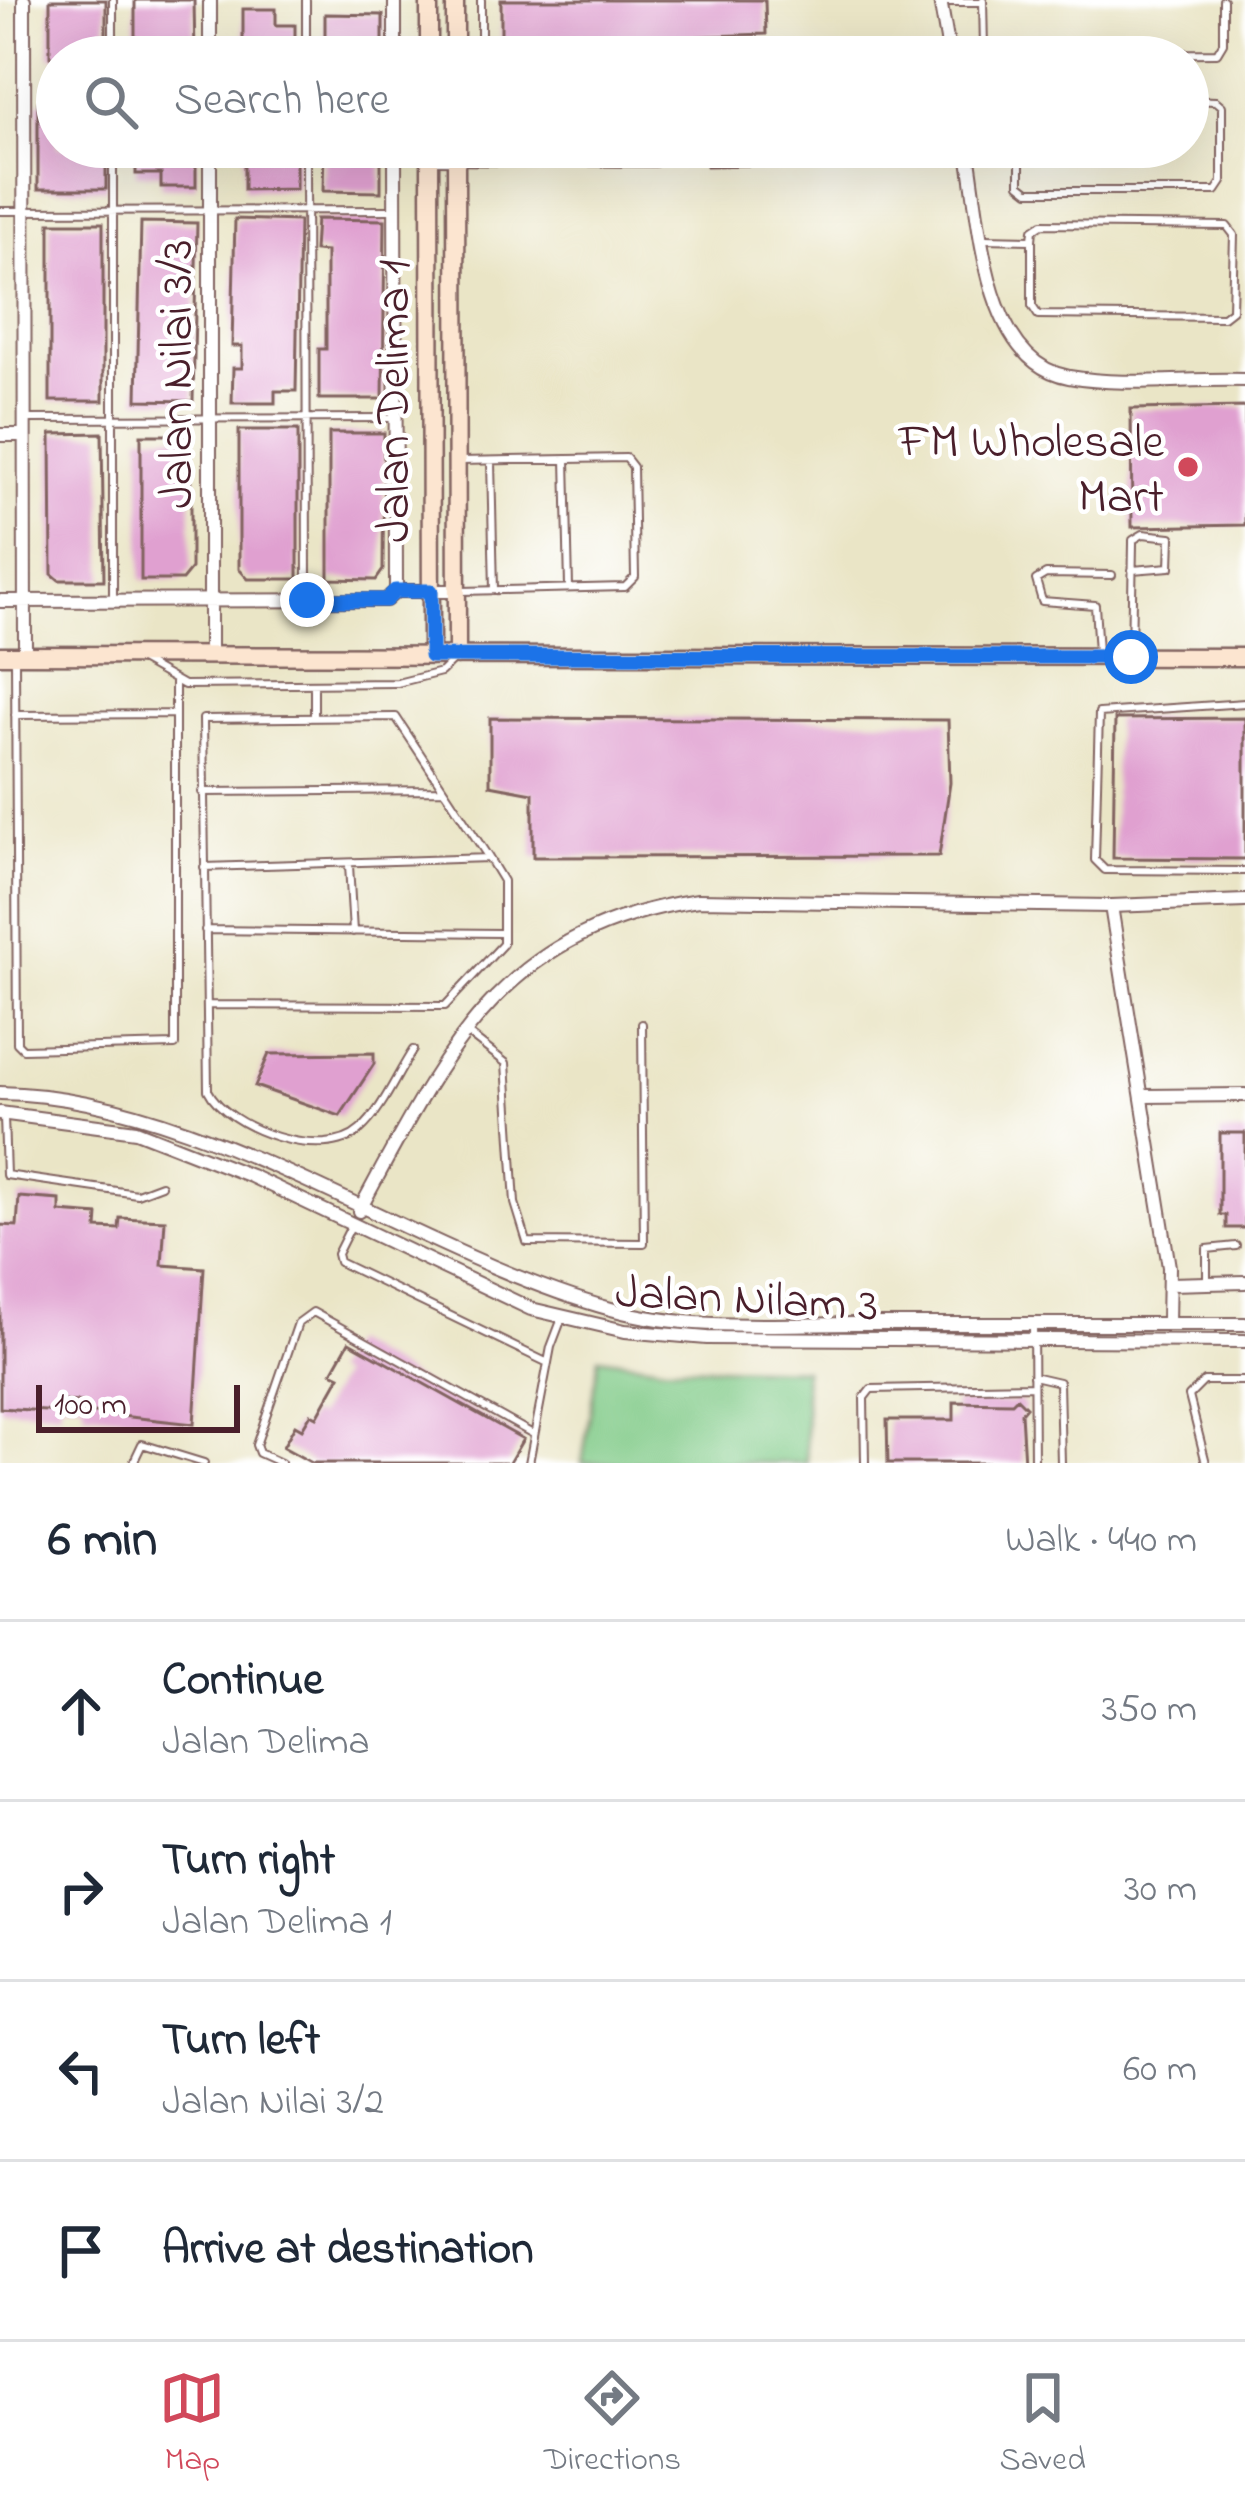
<!DOCTYPE html>
<meta charset="utf-8">
<style>
:root{--surface:#fff;--page:#f6f6f7;--text:#1f2937;--muted:#747a83;--line:#e0e1e3;--accent:#d1495b}
body{margin:0;font-family:"Indie Flower",sans-serif;background:var(--page);color:var(--text)}
.scale{position:absolute;left:36px;bottom:30px;width:204px;box-sizing:border-box;padding-left:12px;border:6px solid #4a1f2b;border-top:0;font-size:33px;line-height:42px;white-space:nowrap;color:#4a1f2b;-webkit-text-stroke:9px #fff;paint-order:stroke}
.stop{position:absolute;width:36px;height:36px;margin:-27px;border:9px solid #1a73e8;border-radius:50%;background:#fff}
.stop.end{background:#1a73e8;border-color:#fff;box-shadow:0 3px 12px #0008}
.list{margin:0;padding:0;list-style:none}
h2{display:flex;justify-content:space-between;align-items:center;height:156px;margin:0;padding:0 48px;font-size:51px}
h2 small{font-size:39px;font-weight:400;color:var(--muted)}
.list li{display:grid;grid-template-columns:78px 1fr auto;gap:36px;align-items:center;box-sizing:border-box;height:180px;padding:0 48px;border-top:3px solid var(--line)}
.list b{display:block;font-size:45px;white-space:nowrap}
.list p{margin:0;font-size:39px;white-space:nowrap;color:var(--muted)}
.list em{font-size:39px;font-style:normal;color:var(--muted)}
.icon{flex:none;width:66px;height:66px;fill:none;stroke:currentColor;stroke-width:2;stroke-linecap:round;stroke-linejoin:round}
.map{position:relative;flex:none;width:1245px;height:1463px;overflow:hidden}
.search{position:absolute;background:var(--surface);box-shadow:0 12px 48px #0002;left:36px;right:36px;top:36px;height:132px;display:flex;align-items:center;gap:30px;box-sizing:border-box;padding:0 42px;border-radius:66px;color:var(--muted);font-size:45px}
.sheet{height:876px;background:var(--surface)}
nav{display:flex;justify-content:space-around;align-items:center;box-sizing:border-box;height:168px;border-top:3px solid var(--line);background:var(--surface);font-size:33px;color:var(--muted)}
nav a{display:grid;justify-items:center;gap:6px}
nav .on{color:var(--accent)}
.map>svg:first-child{display:block}
</style>
<div class="map">
<svg width="1245" height="1463" viewBox="0 0 1245 1463">
<rect width="100%" height="100%" fill="#fff"/>
<filter id="ink" filterUnits="userSpaceOnUse"><feTurbulence type="fractalNoise" baseFrequency=".00833" numOctaves="2"/><feDisplacementMap in="SourceGraphic" scale="24" xChannelSelector="R" yChannelSelector="G"/><feConvolveMatrix kernelMatrix="1 2 1 2 8 2 1 2 1" color-interpolation-filters="sRGB"/></filter>
<filter id="wash" filterUnits="userSpaceOnUse"><feTurbulence type="fractalNoise" baseFrequency=".004" numOctaves="4" result="noise"/><feDisplacementMap in="SourceGraphic" scale="48" xChannelSelector="R" yChannelSelector="G"/><feGaussianBlur stdDeviation="2.7" result="paint"/><feColorMatrix in="noise" values="0 0 0 0 0 0 0 0 0 0 0 0 0 0 0 0 0 1.4 0 .05"/><feComposite in="paint" operator="in"/></filter>
<g filter="url(#wash)">
<rect width="100%" height="100%" fill="#eae5c6"/>
<!-- green -->
<path fill="#80ca87" stroke="#657459" stroke-width="3" d="M599,1357L660,1366L804,1369L807,1463H582Z"/>
<g id="blocks">
<!-- building -->
<path fill="#e0a0d0" d="M50,0H106V57H50Z
M135,0H194L195,57H135Z
M501,0H765L766,34L568,41L566,57H501Z
M243,9H276V25H295V57H243Z
M325,14L383,15V57H325Z
M38,102H57V147H106V189H38Z
M136,147H196V187H161V174H136Z
M244,147H296V189L244,190Z
M324,147H381V192L323,191Z
M707,155L766,157V165L707,166Z
M235,219L299,221L296,391H275V403H232L233,368H242V346H232Z
M316,219L385,220L383,399H319V349H326V252L314,251Z
M141,222L197,223L193,401L137,400Z
M50,223H103V401H50Z
M1245,407V525L1132,527L1131,409Z
M239,430H298V579H248L239,569Z
M102,433L104,580H59L52,574L51,434Z
M329,433H384L383,570L376,580L329,579Z
M141,435H191V569L182,580H141Z
M490,718L948,720L950,783L939,856L533,857V793L490,785Z
M1245,718V859L1113,858L1115,719Z
M374,1053V1064L340,1116L255,1086L269,1054Z
M1220,1133H1245V1228H1226V1215H1220Z
M19,1197L60,1200V1212L98,1215L97,1228L119,1229L120,1218L165,1220L162,1265L204,1268L194,1424L84,1412L82,1402L60,1401V1412L0,1408V1225L17,1226Z
M349,1342L523,1439L509,1463H312L283,1447L295,1425L302,1429L311,1414L317,1417L340,1376L332,1372Z
M1017,1398L1026,1407L1021,1413L1024,1463H888L887,1420H954V1402L1012,1403Z"/>
</g>
</g>
<g filter="url(#ink)">
<use href="#blocks" fill-opacity="0" stroke="#826461" stroke-width="3"/>
<g fill="none" stroke-linecap="round" stroke-linejoin="round">
<defs>
<path id="lane" d="M113,0V57
M306,0V57
M983,0L984,49L994,55L1217,53L1223,43V0
M944,2H983
M481,57V0
M113,147V600
M306,147L307,600
M713,147L822,152L828,147
M1020,147V184L1029,191H1216L1222,182V106L1216,101L1188,100
M434,161L655,163L665,157V147
M0,211L392,210
M984,239L1032,240L1033,230L1042,224L1227,226L1234,235L1232,310L1223,317L1038,315L1032,306V240
M28,419L393,418
M566,459L569,587
M460,461L626,458L633,467L635,577L625,587L462,591
M491,462L494,590
M1098,653L1095,605L1042,601L1036,580L1046,574L1112,575
M1131,653L1133,543V540L1143,534L1171,537L1170,567L1132,570
M15,658L17,1043L23,1049L175,1045V683
M140,660L184,685L397,683L441,672L455,658
M314,684V716
M1245,703L1099,713L1095,860L1105,870L1245,871
M15,715L174,714
M202,792L444,790
M349,865L353,932
M204,867L489,858L503,881V944L445,1006L207,1005
M205,930L501,933
M466,1032L506,1063L515,1203L527,1242L644,1243L642,1024
M413,1050C397,1074 382,1111 360,1130C324,1163 227,1129 208,1090L203,719L396,717L489,858
M4,1117L6,1175L137,1194L161,1185
M351,1226L337,1254L339,1262L548,1363
M1207,1282V1249L1236,1246
M1033,1324L1034,1463
M1033,1376L1059,1382L1061,1463
M133,1463L142,1444L204,1463
M281,1463L259,1453L256,1445L298,1323L313,1312L533,1434
M529,1463L551,1347L562,1318
M865,1463L864,1398L871,1389L1033,1386
M1206,1463L1189,1396L1204,1381H1245"/>
<path id="street" d="M24,0L25,655
M210,0V57
M395,0V57
M940,0L950,57
M210,147V655
M395,147L396,591
M967,147C980,217 982,362 1069,377C1125,387 1187,378 1245,380
M0,435H24
M396,591H457
M0,601L386,600L396,591
M1111,906L1169,1267L1168,1324
M0,1093C206,1096 412,1254 611,1309C689,1331 775,1324 855,1324C985,1324 1115,1324 1245,1324
M1145,1096L1245,1095
M0,1113L136,1131L251,1176L531,1309L625,1331L707,1338L1245,1341
M359,1211C445,1052 500,930 698,900L1111,906L1245,901
M1170,1284L1245,1282"/>
<path id="secondary" d="M429,0V57
M455,0V57
M430,147L431,656
M456,147L457,656
M0,655L1245,657"/>
</defs>
<!-- lane casing -->
<use href="#lane" stroke="#826461" stroke-width="10"/>
<!-- street casing -->
<use href="#street" stroke="#826461" stroke-width="16"/>
<!-- secondary casing -->
<use href="#secondary" stroke="#826461" stroke-width="21"/>
<!-- lane -->
<use href="#lane" stroke="#fff" stroke-width="6"/>
<!-- street -->
<use href="#street" stroke="#fff" stroke-width="12"/>
<!-- secondary -->
<use href="#secondary" stroke="#fce5d0" stroke-width="16"/>
</g>
</g>
<g fill="none" stroke-linecap="round" stroke-linejoin="round" filter="url(#ink)">
<!-- route -->
<path stroke="#1a73e8" stroke-width="15" d="M307,600H386L395,591H431V656L1131,657"/>
</g>
<!-- markers -->
<circle fill="#d1495b" stroke="#fff" stroke-width="4.5" cx="1188" cy="467" r="12"/>
<g text-anchor="middle" stroke-width="9" stroke-linejoin="round" paint-order="stroke">
<!-- street labels -->
<g font-size="48" fill="#4a1f2b" stroke="#fff">
<text transform="translate(174 374) rotate(-90)" y="17">Jalan Nilai 3/3</text>
<text transform="translate(391 401) rotate(-90)" y="17">Jalan Delima 1</text>
<text transform="translate(747 1296) rotate(3)" y="17">Jalan Nilam 3</text>
</g>
<!-- poi labels -->
<g font-size="48" fill="#4a1f2b" stroke="#fff" text-anchor="end">
<text x="1164" y="456">FM Wholesale<tspan x="1164" dy="55">Mart</tspan></text>
</g>
</g>
</svg>
<div class="scale">100 m</div>
<div class="stop" style="left:1131px;top:657px"></div>
<div class="stop end" style="left:307px;top:600px"></div>
<div class="search"><svg class="icon" aria-label="search" viewBox="0 0 24 24"><circle cx="10" cy="10" r="6"/><path d="M15 15l6 6"/></svg>Search here</div>
</div>
<section class="sheet">
<h2>6 min<small>Walk · 440 m</small></h2>
<ul class="list">
<li><svg class="icon" aria-label="ahead" viewBox="0 0 24 24"><path d="M12 20V5M6 11l6-6 6 6"/></svg><div><b>Continue</b><p>Jalan Delima</p></div><em>350 m</em></li>
<li><svg class="icon" aria-label="right" viewBox="0 0 24 24"><path d="M7 20v-9h11M14 6l5 5-5 5"/></svg><div><b>Turn right</b><p>Jalan Delima 1</p></div><em>30 m</em></li>
<li><svg class="icon" aria-label="left" viewBox="0 0 24 24"><path d="M17 20v-9H6M10 6l-5 5 5 5"/></svg><div><b>Turn left</b><p>Jalan Nilai 3/2</p></div><em>60 m</em></li>
<li><svg class="icon" aria-label="arrive" viewBox="0 0 24 24"><path d="M6 21V4h12l-3 4 3 4H6"/></svg><div><b>Arrive at destination</b></div></li>
</ul>
</section>
<nav>
<a class="on"><svg class="icon" aria-label="map" viewBox="0 0 24 24"><path d="M3 6l6-2 6 2 6-2v14l-6 2-6-2-6 2zM9 4v14M15 6v14"/></svg>Map</a>
<a><svg class="icon" aria-label="directions" viewBox="0 0 24 24"><path d="M12 3l9 9-9 9-9-9zM9 14v-3h6M13 9l2 2-2 2"/></svg>Directions</a>
<a><svg class="icon" aria-label="saved" viewBox="0 0 24 24"><path d="M7 4h10v16l-5-4-5 4z"/></svg>Saved</a>
</nav>
